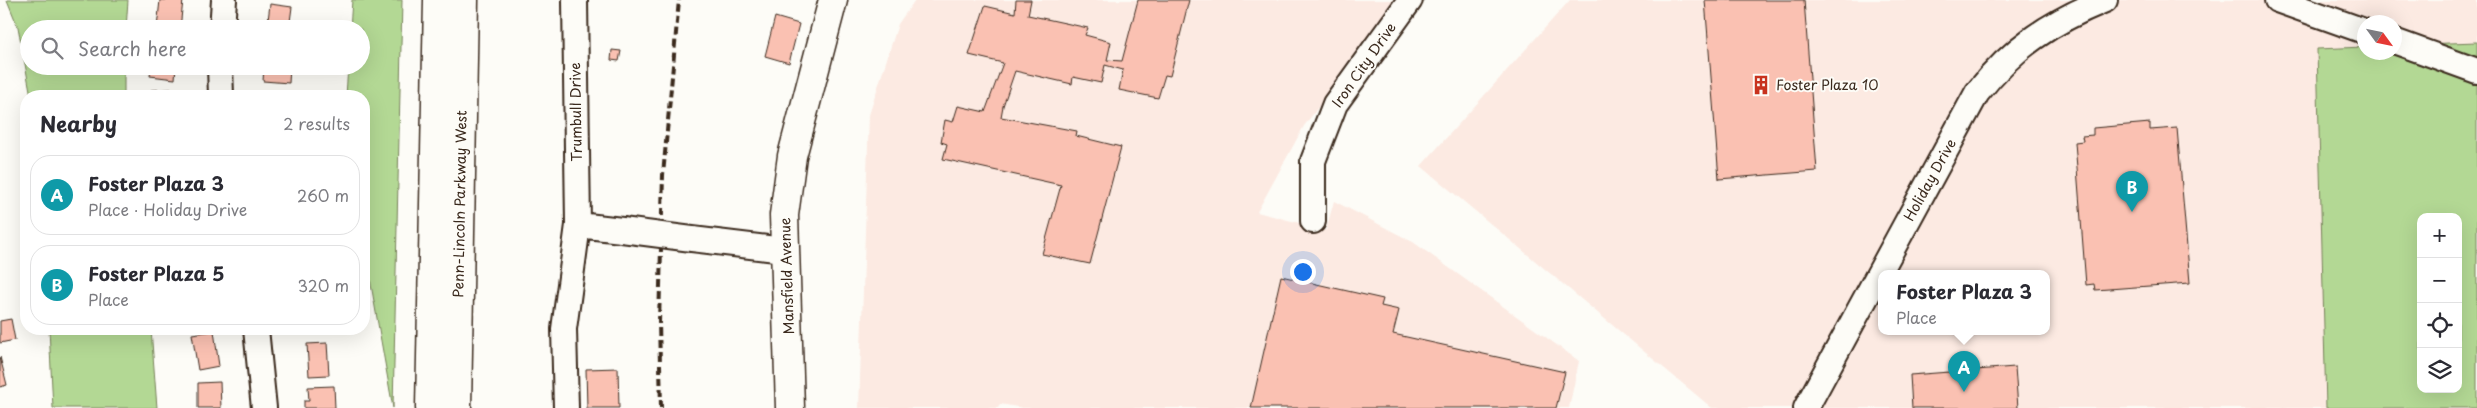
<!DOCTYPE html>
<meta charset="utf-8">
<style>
:root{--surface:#fff;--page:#f7f7f7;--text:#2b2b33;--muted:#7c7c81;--line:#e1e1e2;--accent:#c8321e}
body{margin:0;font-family:"Playpen Sans",sans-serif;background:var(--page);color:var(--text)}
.controls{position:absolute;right:15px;bottom:15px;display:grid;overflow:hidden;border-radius:10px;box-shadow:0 5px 20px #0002}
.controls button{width:45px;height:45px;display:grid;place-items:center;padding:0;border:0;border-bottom:1px solid var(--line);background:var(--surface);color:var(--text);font:25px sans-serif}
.compass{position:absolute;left:2357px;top:15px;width:45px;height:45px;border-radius:50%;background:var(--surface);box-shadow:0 5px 20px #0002;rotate:123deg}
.you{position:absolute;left:1302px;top:271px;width:18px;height:18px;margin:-12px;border:4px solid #fff;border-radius:50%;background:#1a73e8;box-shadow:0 0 0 8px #1a73e833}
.badge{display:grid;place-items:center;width:32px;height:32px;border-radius:50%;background:var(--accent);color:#fff;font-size:16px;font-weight:700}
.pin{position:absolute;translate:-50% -41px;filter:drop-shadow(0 1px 2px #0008)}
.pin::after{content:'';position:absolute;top:26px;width:18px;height:15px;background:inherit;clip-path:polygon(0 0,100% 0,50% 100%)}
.popup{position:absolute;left:1878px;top:270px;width:172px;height:65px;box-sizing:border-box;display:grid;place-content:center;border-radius:10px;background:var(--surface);filter:drop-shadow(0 1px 4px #0005);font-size:16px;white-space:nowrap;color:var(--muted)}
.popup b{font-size:19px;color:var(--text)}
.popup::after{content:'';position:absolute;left:50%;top:100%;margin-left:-10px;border:10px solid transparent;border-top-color:var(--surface)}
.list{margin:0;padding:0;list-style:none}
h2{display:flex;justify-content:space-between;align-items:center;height:65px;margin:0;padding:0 20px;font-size:21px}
h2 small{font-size:16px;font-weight:400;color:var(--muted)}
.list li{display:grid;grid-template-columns:32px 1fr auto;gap:15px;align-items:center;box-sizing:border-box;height:80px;margin:0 10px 10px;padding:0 10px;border:1px solid var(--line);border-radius:20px}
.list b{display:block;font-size:19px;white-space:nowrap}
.list p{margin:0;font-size:16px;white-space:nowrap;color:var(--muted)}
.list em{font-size:16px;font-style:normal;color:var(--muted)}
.icon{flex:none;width:28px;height:28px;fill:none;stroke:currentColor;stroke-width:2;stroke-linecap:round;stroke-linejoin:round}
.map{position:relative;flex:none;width:2477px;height:408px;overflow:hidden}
.search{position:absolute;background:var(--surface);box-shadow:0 5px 20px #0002;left:20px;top:20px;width:350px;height:55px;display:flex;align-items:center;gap:12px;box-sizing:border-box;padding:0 18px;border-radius:28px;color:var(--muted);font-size:19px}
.panel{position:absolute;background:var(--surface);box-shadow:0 5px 20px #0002;left:20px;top:90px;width:350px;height:245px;border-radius:20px}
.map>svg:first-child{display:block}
</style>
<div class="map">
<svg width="2477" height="408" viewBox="0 0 2477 408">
<rect width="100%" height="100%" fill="#fdfcf7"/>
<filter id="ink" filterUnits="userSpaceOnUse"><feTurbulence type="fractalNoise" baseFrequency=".02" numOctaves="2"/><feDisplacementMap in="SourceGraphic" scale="10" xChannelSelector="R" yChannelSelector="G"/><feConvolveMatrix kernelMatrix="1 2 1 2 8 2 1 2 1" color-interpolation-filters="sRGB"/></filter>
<g filter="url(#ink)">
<!-- built -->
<path fill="#fceae2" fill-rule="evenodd" d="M915,0H1400L1304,126L1257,212L1326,230L1334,201L1413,242L1579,361L1569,408H1023L1000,404L998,408H859L869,115L898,24Z
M1570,0H2477V42L2395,45L2394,22H2364V47L2317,49L2326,408H1712L1421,166ZM1882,273H2046V331H1882Z"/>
<!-- green -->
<path fill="#b3d894" stroke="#778159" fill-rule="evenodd" d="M7,0H128L126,29H29V66H124V96H31L18,27Z
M352,0H402L393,408L364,245V96H346L348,66H361V29H350Z
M2477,42V408H2326L2317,49L2364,47V52H2394L2395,45ZM2421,217H2458V389H2421Z
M49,329H151L157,408H53Z"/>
<!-- building -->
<path fill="#fac1b2" stroke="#3b2a1e" d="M160,0H183L180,29L157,28Z
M1016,0H1031L1028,15L1088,28L1085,35L1111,42L1107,60L1122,61L1138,0H1189L1170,76L1165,75L1158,98L1119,90L1123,70L1105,65L1101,83L1073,77L1072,84L1015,71L1003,106L1001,117L1077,131L1076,136L1121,147L1090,264L1042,254L1061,185L943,159L947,144L941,142L945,120L953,122L958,106L985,112L1003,63L969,55L985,6L1015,13Z
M1705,0H1804L1817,171L1719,179Z
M270,4L292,7L289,29H267Z
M775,17L799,24L789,63L765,56Z
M612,50L621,51L619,61L611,60Z
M151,66H176L175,79L150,76Z
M264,66H290L289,83L263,81Z
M172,89L173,96H151V90Z
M2150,123V130L2177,128L2190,283L2095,290L2094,284L2086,285L2075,142L2083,141L2082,136L2093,135V128Z
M1281,276L1383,299L1381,306L1399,310L1393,334L1565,372L1556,408H1251Z
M11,319L15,340L0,343V321Z
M214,331L219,366L198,370L192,334Z
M327,343L329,375L309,376L307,344Z
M0,357L7,385L0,387Z
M2015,367L2018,408H1912L1910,375Z
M618,368L619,408H587L586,369Z
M220,382L221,408H198V383Z
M334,386L335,408H304V401H309L308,387Z"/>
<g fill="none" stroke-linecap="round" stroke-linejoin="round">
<defs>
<path id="minor" d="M2277,0L2364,31
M222,29L224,0
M2394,41L2477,71
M220,66L221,96
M1313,221V161L1335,104L1410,0
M578,225L622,230
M692,239L784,250
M256,329L264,408
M566,408L564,329L578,225L575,0
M1806,408L1977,93C2013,47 2051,22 2105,0"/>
<path id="major" d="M790,408L784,215L792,156L833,0"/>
<path id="highway" d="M430,408L438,0
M457,408L464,0"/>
</defs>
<!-- minor casing -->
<use href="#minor" stroke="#3b2a1e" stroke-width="28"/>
<!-- major casing -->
<use href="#major" stroke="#3b2a1e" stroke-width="31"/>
<!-- highway casing -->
<use href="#highway" stroke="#3b2a1e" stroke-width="31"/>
<!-- minor -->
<use href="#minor" stroke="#fdfcf7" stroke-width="24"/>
<!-- major -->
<use href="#major" stroke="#fdfcf7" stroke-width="28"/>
<!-- highway -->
<use href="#highway" stroke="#fdfcf7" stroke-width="28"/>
<!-- rail -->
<path stroke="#3b2a1e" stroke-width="4" stroke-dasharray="8 4" stroke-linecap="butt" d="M661,408L659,322L663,175L679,0"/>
<defs>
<path id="minor-bridge" d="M622,230L692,239"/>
</defs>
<!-- minor-bridge casing -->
<use href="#minor-bridge" stroke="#3b2a1e" stroke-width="28" stroke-linecap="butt"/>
<!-- minor-bridge -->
<use href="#minor-bridge" stroke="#fdfcf7" stroke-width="24"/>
</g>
</g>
<!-- icons -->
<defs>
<symbol id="building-bare" viewBox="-9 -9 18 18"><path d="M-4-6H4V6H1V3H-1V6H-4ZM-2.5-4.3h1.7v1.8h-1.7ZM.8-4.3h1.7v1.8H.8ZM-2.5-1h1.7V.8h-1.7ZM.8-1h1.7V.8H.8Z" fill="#c8321e" stroke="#fdfcf7" stroke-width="2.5" paint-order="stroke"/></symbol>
</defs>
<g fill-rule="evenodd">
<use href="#building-bare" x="1747" y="71" width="28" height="28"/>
</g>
<g text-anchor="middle" stroke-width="4" stroke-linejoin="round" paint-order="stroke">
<!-- street labels -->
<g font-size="14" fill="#3b2a1e" stroke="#fdfcf7">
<text transform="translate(1364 65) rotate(-55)" y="5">Iron City Drive</text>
<text transform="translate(576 112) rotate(-91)" y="5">Trumbull Drive</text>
<text transform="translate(1930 180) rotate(-61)" y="5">Holiday Drive</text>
<text transform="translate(460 204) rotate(-89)" y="5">Penn-Lincoln Parkway West</text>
<text transform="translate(787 276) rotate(-92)" y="5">Mansfield Avenue</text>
</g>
<!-- poi labels -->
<g font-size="14" fill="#3b2a1e" stroke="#fdfcf7" text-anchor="start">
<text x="1776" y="90">Foster Plaza 10</text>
</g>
</g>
</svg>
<div class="controls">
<button>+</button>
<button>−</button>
<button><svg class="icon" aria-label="locate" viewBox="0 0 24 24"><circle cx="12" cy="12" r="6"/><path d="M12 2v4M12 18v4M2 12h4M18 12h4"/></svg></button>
<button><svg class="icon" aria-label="layers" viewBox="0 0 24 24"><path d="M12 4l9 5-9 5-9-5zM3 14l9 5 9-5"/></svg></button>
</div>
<svg class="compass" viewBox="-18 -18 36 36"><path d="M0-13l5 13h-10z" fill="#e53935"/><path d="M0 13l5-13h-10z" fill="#7c7c81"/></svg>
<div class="you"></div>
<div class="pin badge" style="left:1964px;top:392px;background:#0f9aa8">A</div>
<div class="popup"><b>Foster Plaza 3</b>Place</div>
<div class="pin badge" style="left:2132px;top:212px;background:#0f9aa8">B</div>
<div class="search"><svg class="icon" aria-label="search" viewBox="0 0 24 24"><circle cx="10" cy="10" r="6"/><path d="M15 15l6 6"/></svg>Search here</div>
<section class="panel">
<h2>Nearby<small>2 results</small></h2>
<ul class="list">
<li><span class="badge" style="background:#0f9aa8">A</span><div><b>Foster Plaza 3</b><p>Place · Holiday Drive</p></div><em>260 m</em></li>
<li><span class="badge" style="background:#0f9aa8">B</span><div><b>Foster Plaza 5</b><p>Place</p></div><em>320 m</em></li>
</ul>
</section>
</div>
